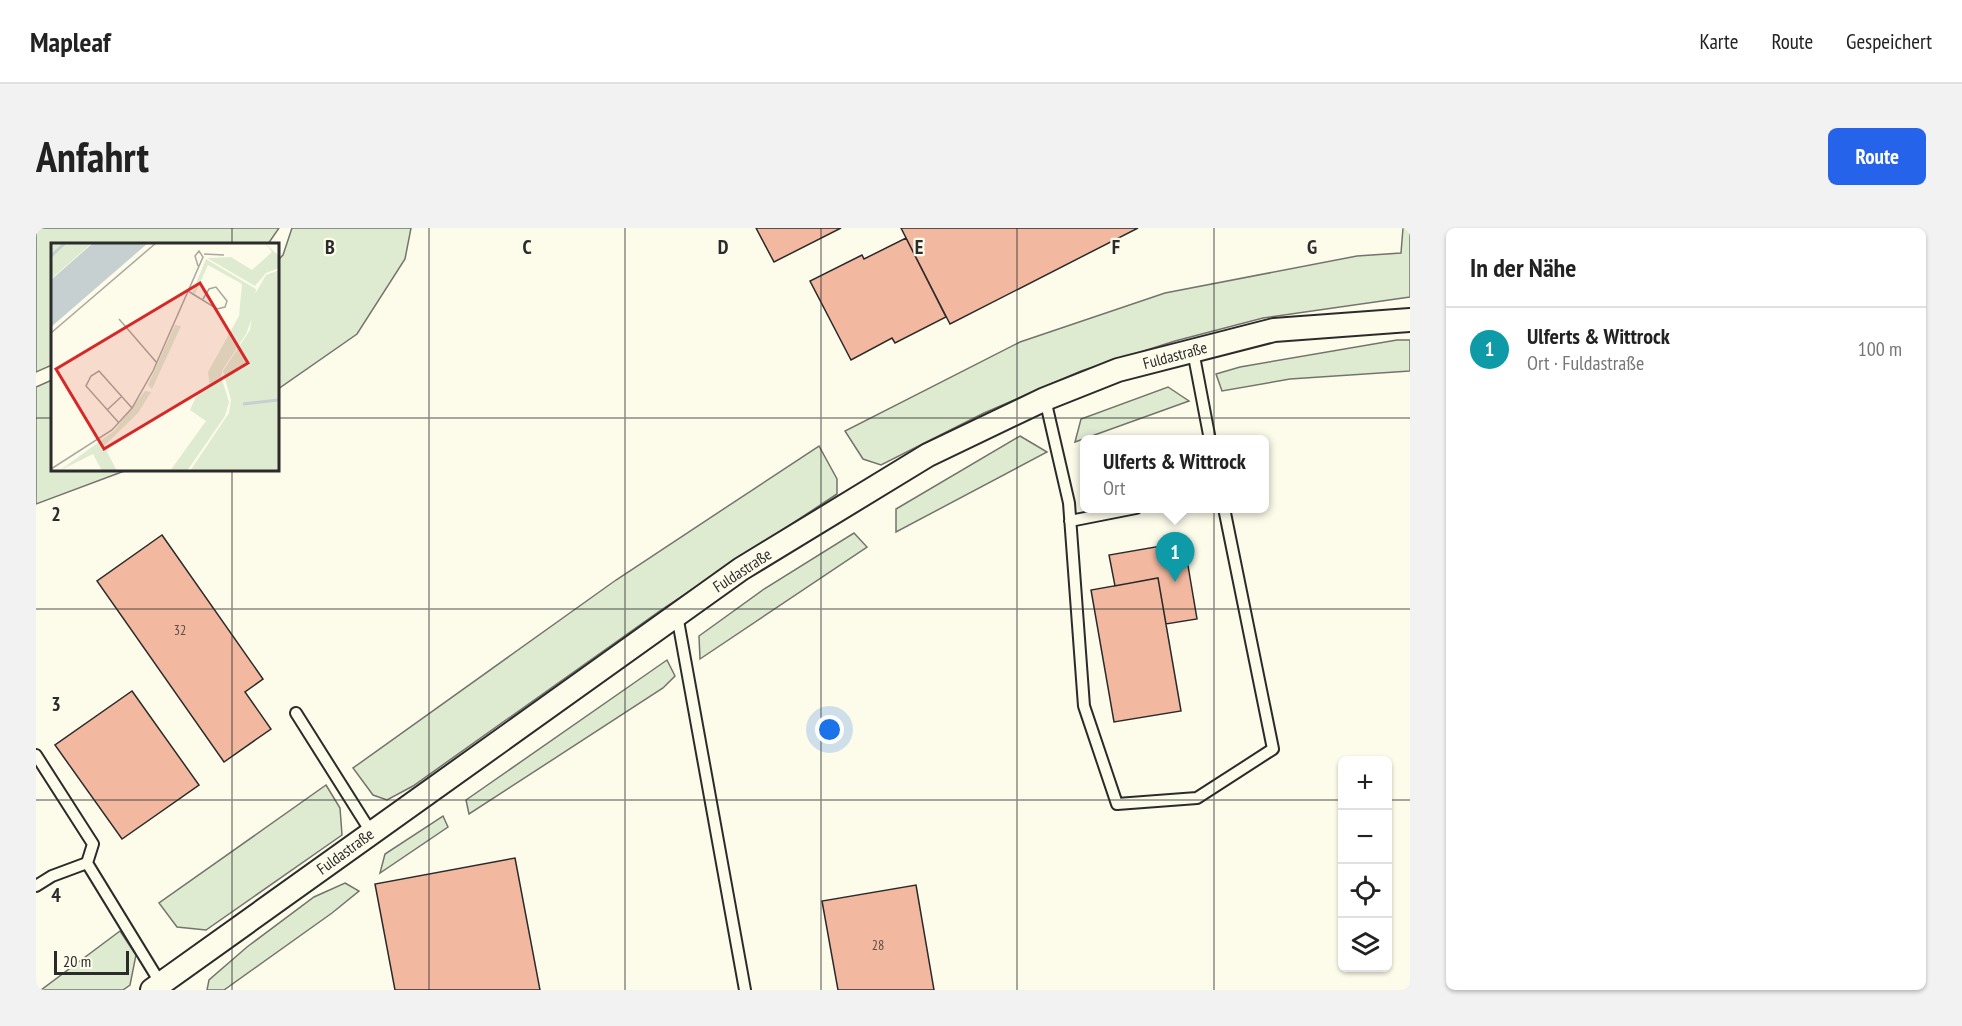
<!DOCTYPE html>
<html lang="de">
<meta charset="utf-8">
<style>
:root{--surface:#fff;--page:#f2f2f2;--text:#222;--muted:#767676;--line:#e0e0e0;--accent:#2563eb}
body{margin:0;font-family:"PT Sans Narrow",sans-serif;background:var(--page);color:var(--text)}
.controls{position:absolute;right:18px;bottom:18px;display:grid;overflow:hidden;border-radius:9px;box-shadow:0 2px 4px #0004}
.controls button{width:54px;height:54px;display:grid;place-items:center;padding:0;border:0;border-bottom:2px solid var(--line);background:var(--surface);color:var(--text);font:30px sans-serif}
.scale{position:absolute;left:18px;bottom:15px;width:75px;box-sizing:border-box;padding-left:6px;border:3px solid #2b2b2b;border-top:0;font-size:16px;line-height:21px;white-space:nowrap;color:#2b2b2b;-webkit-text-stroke:4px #fdfbea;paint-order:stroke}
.you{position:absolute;left:794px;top:502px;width:21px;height:21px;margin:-15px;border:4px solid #fff;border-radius:50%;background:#1a73e8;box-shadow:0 0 0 9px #1a73e833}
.badge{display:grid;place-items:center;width:39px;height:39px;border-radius:50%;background:var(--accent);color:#fff;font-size:20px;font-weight:700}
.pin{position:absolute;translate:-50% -50px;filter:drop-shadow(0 2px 3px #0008)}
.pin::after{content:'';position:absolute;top:32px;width:21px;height:18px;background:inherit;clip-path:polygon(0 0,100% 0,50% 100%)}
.popup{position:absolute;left:1044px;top:207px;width:189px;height:78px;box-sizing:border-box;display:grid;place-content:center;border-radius:9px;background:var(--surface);filter:drop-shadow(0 2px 4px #0005);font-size:20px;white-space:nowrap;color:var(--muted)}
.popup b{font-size:22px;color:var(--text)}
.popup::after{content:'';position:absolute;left:50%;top:100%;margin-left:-12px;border:12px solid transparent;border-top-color:var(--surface)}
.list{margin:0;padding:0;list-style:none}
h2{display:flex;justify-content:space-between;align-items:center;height:78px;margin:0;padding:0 24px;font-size:26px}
h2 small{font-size:20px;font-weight:400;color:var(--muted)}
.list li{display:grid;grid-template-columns:39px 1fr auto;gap:18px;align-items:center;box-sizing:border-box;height:84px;padding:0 24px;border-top:2px solid var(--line)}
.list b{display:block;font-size:22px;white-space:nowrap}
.list p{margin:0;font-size:20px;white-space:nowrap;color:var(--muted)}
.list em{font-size:20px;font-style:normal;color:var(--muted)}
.icon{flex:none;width:33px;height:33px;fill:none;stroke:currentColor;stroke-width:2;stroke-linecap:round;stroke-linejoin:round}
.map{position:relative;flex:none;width:1374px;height:762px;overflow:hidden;border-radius:9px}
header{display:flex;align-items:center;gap:36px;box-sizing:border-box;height:84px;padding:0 30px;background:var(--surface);border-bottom:2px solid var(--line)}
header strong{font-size:28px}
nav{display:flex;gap:33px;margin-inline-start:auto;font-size:21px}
.intro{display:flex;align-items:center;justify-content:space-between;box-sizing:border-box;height:144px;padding:0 36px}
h1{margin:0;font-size:42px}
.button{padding:15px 27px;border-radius:9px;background:var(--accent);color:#fff;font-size:21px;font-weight:700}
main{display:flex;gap:36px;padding:0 36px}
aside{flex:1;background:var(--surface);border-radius:9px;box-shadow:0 2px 4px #0004}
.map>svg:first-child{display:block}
</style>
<header>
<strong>Mapleaf</strong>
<nav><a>Karte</a><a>Route</a><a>Gespeichert</a></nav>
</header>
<div class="intro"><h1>Anfahrt</h1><a class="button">Route</a></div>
<main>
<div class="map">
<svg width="1374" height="762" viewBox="0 0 1374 762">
<rect width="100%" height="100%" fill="#fdfbea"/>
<!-- green -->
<path fill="#deebd1" stroke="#74746e" stroke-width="1.5" d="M0,0H243L232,16H16V137L0,144Z
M256,0H375L369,31L321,106L242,161V32L247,27Z
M1367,0H1374V69L1227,90L1139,113L1045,143L948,185L845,237L827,231L809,203L984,114L1129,65L1321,28L1365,25Z
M1361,112H1374V143L1254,151L1186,163L1180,146L1204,139Z
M16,152V242H91L0,276V159Z
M1132,159L1153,173L1039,214L1045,191Z
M984,208L1011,224L860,304V281Z
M783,218L801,251V266L625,382L377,558L351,572L337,567L317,540L580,352Z
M818,305L831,319L664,431L663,408L728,361Z
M631,432L639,448L627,460L433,586L430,572Z
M290,557L304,580L306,607L170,702L141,699L123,675Z
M407,588L412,599L344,645L349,626Z
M309,655L323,663L296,685L188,762H171L173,752L211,719L278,669Z
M84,703L100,727L94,757L87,762H5Z"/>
<!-- building -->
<path fill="#f2b8a0" stroke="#2b2b2b" stroke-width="1.5" d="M720,0H805L738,34Z
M865,0H1102L914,96Z
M870,10L910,89L859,115L856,110L815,132L774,53L826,27L828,31Z
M126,307L227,451L209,464L235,501L188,534L61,353Z
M1148,314L1161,391L1130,396L1122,350L1079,358L1073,327Z
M1122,350L1145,483L1078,494L1055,362Z
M96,463L163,557L86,611L19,517Z
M479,630L504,762H359L339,656Z
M880,657L898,762H802L786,673Z"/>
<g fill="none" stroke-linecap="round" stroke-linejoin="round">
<defs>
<path id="lane" d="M1157,123L1174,212
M1009,171L1033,275L1048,478L1081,576L1161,570L1237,521L1188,280
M1034,293L1100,280
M641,387L709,762
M260,485L335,604
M0,527L57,616L51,635L125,756
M0,658L16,648L51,635"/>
<path id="street" d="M116,762L705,341L892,227L1009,171L1082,142L1238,102L1374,92"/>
</defs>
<!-- lane casing -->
<use href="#lane" stroke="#2b2b2b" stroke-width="14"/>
<!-- street casing -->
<use href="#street" stroke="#2b2b2b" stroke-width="26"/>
<!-- lane -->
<use href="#lane" stroke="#fdfbea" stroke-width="10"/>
<!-- street -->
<use href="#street" stroke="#fdfbea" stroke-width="22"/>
</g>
<!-- grid -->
<path fill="none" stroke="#2b2b2b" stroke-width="1.5" stroke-opacity="0.55" d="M196,0V16M393,0V762M589,0V762M785,0V762M981,0V762M1178,0V762M0,190H16M242,190H1374M196,242V762M0,381H1374M0,572H1306M1352,572H1374"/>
<g text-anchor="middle" stroke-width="4.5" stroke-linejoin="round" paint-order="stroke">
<!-- number labels -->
<g font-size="14" fill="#5d4e48">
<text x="144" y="407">32</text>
<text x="842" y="722">28</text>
</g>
<!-- street labels -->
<g font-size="16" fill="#2b2b2b" stroke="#fdfbea">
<text transform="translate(1139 127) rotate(-15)" y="6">Fuldastraße</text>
<text transform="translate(706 342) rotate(-33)" y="6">Fuldastraße</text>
<text transform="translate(309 623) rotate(-36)" y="6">Fuldastraße</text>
</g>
</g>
<!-- overview -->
<g transform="translate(15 15)">
<rect width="228" height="228" fill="#fdfbea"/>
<path d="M0,0H41L0,36ZM214,0L228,13V25L215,30L204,43L156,15L180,14L201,27L221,9ZM155,16L205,46L201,75L195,91L172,126L170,133L178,159L174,173L136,228H119L155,178L139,167L146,151L157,143L159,146L157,129L188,73L191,41L157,22L144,51L141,50ZM228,27V228H139L178,170L180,157L172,128L199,87L204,51L215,32ZM124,82L130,83L101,146L97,142ZM94,148L100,149L87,170L53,203L66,228H51L42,211L8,228L63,188Z" fill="#deebd1"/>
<path d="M42,0H97L0,84V37Z" fill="#c7d0d0"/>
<path fill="none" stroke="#c7d0d0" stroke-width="3" d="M0,13L14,0M192,161L227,157"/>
<path fill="none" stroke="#a9a89e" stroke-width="1.5" d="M153,11L173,12M137,48L166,66L174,64L176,58L165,44L158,46L152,56M68,76L106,120M0,90L105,0M56,167L70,154M68,180L35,143L40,133L48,128L81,165M0,226L61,187L81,165L102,128L152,14L148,8L144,13L147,23"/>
<path fill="#d62828" fill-opacity="0.15" stroke="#d62828" stroke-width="3" d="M149,40L197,120L53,206L5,126Z"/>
<rect width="228" height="228" fill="none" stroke="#2b2b2b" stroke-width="3"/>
</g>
<g font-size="20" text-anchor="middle" font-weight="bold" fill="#2b2b2b" stroke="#fdfbea" stroke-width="4.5" stroke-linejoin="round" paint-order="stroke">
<text x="294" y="26">B</text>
<text x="491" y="26">C</text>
<text x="687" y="26">D</text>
<text x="883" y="26">E</text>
<text x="1080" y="26">F</text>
<text x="1276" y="26">G</text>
<text x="20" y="293">2</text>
<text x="20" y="483">3</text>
<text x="20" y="674">4</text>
</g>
</svg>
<div class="controls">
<button>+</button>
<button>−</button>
<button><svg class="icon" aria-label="locate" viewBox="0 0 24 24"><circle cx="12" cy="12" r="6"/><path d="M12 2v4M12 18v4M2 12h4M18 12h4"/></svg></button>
<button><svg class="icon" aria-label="layers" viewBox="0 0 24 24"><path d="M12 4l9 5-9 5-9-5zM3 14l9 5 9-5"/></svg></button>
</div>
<div class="scale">20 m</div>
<div class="you"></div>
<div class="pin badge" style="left:1139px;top:354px;background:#0f9aa8">1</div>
<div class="popup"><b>Ulferts &amp; Wittrock</b>Ort</div>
</div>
<aside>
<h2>In der Nähe<small></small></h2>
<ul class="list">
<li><span class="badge" style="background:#0f9aa8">1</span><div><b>Ulferts &amp; Wittrock</b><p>Ort · Fuldastraße</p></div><em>100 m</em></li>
</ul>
</aside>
</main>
